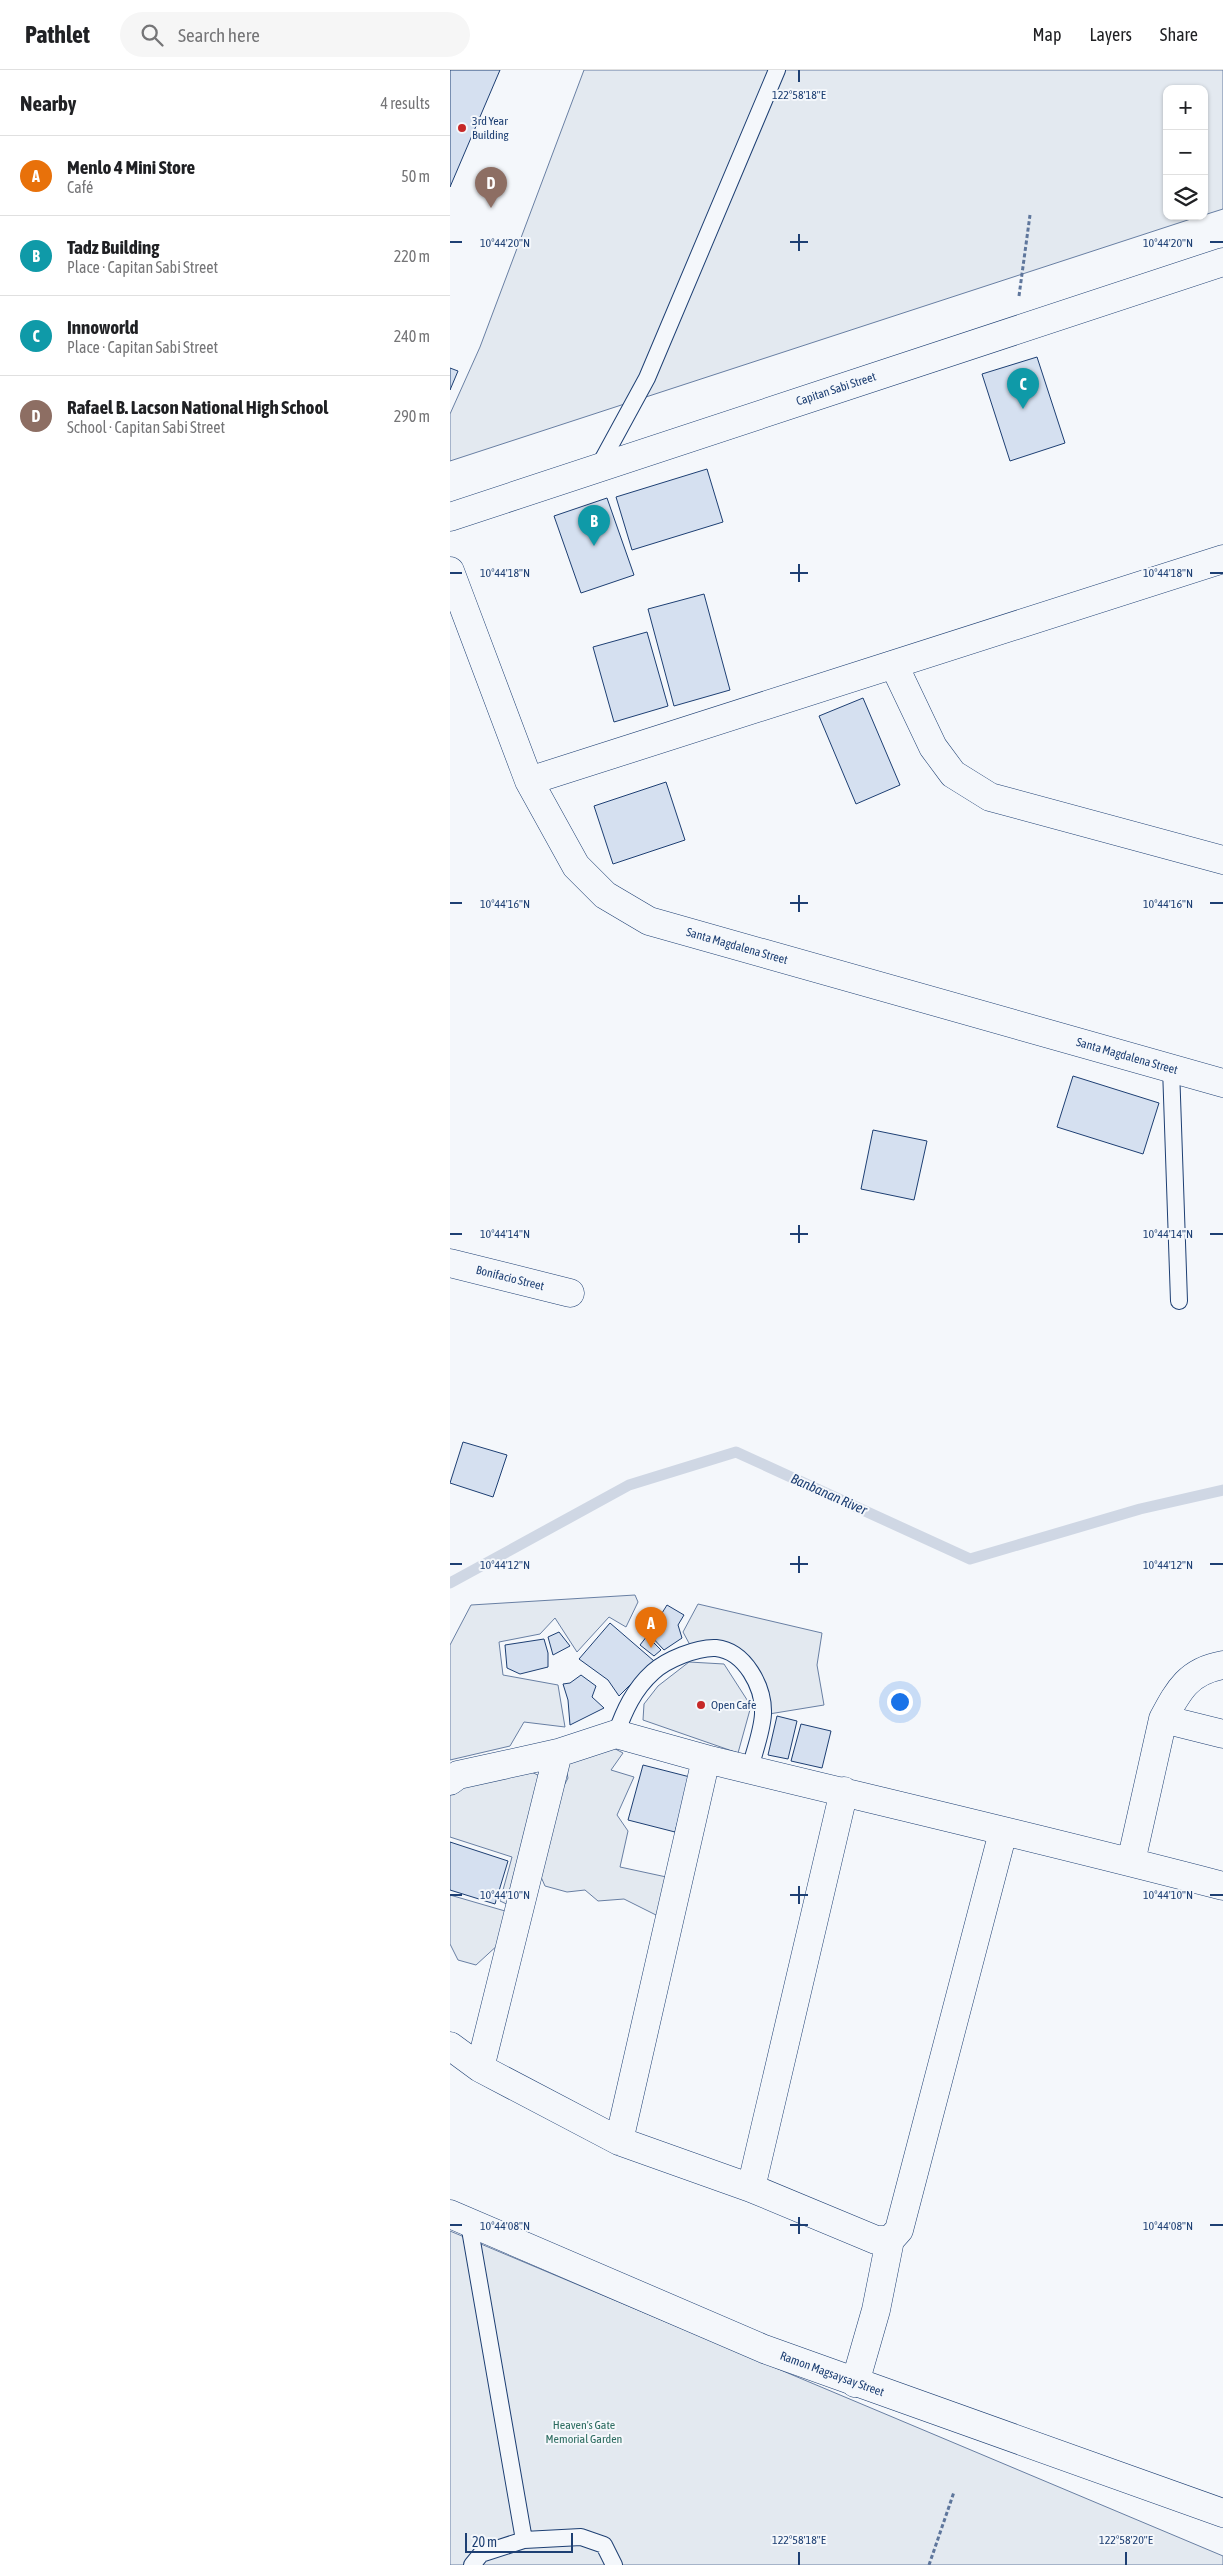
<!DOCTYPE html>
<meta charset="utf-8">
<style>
:root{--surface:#fff;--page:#f6f6f6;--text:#202124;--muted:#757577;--line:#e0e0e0;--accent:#db2777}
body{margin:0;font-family:"Asap Condensed",sans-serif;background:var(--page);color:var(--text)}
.controls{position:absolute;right:15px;top:15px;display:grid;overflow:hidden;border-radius:10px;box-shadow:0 1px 4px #0004}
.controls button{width:45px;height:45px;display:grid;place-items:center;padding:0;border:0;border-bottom:1px solid var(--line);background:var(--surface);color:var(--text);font:25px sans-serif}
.scale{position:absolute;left:15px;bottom:12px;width:108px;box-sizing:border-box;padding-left:5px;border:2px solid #1d3f73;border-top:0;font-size:14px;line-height:18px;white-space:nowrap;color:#1d3f73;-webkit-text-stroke:4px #f4f7fb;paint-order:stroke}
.you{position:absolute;left:449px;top:1631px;width:18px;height:18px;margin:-12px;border:4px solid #fff;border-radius:50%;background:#1a73e8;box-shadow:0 0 0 8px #1a73e833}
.badge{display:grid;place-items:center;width:32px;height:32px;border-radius:50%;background:var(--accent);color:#fff;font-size:16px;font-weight:700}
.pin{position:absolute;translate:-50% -41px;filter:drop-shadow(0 1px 2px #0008)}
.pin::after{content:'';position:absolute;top:26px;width:18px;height:15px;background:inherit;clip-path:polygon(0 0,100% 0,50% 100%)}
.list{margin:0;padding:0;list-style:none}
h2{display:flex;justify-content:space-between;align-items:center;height:65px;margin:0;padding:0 20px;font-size:21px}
h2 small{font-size:16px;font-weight:400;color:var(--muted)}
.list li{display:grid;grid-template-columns:32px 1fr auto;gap:15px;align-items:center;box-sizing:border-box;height:80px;padding:0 20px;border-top:1px solid var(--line)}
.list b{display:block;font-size:19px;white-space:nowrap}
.list p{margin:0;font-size:16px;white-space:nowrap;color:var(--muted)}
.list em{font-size:16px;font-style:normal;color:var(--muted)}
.icon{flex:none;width:28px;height:28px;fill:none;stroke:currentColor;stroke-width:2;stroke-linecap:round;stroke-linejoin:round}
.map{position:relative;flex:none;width:773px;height:2495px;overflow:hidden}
header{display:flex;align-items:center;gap:30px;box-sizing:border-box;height:70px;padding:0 25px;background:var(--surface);border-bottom:1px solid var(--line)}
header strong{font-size:24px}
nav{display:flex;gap:28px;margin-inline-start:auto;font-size:18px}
.search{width:350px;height:45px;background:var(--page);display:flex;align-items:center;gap:12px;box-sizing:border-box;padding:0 18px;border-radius:28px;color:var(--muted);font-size:19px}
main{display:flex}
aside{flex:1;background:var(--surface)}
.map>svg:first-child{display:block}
</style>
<header>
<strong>Pathlet</strong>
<div class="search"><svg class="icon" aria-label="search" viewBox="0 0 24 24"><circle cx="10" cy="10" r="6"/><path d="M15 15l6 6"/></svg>Search here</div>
<nav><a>Map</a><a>Layers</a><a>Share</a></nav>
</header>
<main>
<aside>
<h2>Nearby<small>4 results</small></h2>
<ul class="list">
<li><span class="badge" style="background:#e8710a">A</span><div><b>Menlo 4 Mini Store</b><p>Café</p></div><em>50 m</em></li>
<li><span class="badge" style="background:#0f9aa8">B</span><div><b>Tadz Building</b><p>Place · Capitan Sabi Street</p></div><em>220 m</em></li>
<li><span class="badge" style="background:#0f9aa8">C</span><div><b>Innoworld</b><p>Place · Capitan Sabi Street</p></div><em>240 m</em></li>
<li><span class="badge" style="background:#8d6e63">D</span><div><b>Rafael B. Lacson National High School</b><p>School · Capitan Sabi Street</p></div><em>290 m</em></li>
</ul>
</aside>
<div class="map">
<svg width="773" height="2495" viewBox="0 0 773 2495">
<rect width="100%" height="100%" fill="#f4f7fb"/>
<!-- green -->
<path fill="#e3e9f0" stroke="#687fa3" d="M134,0H773V139L754,145V19H717V146H750L0,391V344L30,277Z
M185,1525L188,1532L176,1557L159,1547L127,1582L105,1548L90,1564L49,1572L53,1605L108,1615L115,1657L74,1652L60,1676L0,1690V1575L21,1535Z
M248,1534L372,1563L367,1595L374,1635L319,1644L294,1583L240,1575L233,1562Z
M239,1592L274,1594L301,1636L288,1683L193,1650L194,1634L208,1616Z
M156,1674L173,1683L161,1700L184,1707L167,1745L178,1761L170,1797L221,1808L216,1836L206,1845L174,1829L148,1831L135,1820L117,1822L95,1816L87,1798L99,1744L118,1708L113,1687Z
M75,1699L94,1708L63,1837L50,1831L62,1787L0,1767V1718Z
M0,1825L55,1841L50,1873L26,1895L8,1890L0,1874Z
M0,2161L773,2486V2495H0Z"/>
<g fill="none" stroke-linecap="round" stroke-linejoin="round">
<!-- stream -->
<path stroke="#cfd7e4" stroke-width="11" d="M0,1513L179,1415L286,1382L520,1489L690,1439L773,1420"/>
</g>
<!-- building -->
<path fill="#d5e0f0" stroke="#1d3f73" d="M0,0H50L0,117Z
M587,287L615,373L560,391L532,304Z
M0,298L8,301L0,320Z
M257,399L273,452L182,480L166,427Z
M157,428L184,505L131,523L104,446Z
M254,524L280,620L224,636L198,539Z
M197,562L218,636L164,652L143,577Z
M413,628L450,715L406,734L369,646Z
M216,712L235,770L163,794L144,736Z
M623,1006L709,1033L693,1084L607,1057Z
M423,1060L477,1071L464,1130L411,1119Z
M13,1372L57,1385L43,1427L0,1413Z
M217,1535L234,1545L228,1555L232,1568L214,1580L199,1564Z
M160,1553L204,1591L169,1626L158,1610L129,1589Z
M109,1562L120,1576L103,1585L98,1567Z
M197,1566L211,1580L204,1586L190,1575Z
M94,1569L98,1583V1597L70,1604L57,1598L55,1575Z
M131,1605L146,1616L142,1627L154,1638L120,1655L118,1630L113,1614L120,1613Z
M327,1646L347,1651L338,1689L318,1685Z
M351,1654L381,1661L372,1698L341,1691Z
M193,1695L240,1707L225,1762L178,1750Z
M0,1772L58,1791L45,1834L0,1820Z"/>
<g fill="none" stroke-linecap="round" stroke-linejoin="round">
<defs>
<path id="service" d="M148,398L197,308L327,0
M721,998L729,1231
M166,1664C174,1641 184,1619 203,1602C216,1590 247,1577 266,1578C295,1581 314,1617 313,1644C312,1662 304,1682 300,1699
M19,2154L74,2470
M22,2495L31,2484L74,2470L131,2467L154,2475L164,2495"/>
<path id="minor" d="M0,501L79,711L126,796L155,825L199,851L773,1013
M444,595L483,677L503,704L540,727L773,790
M79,711L773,489
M0,1193L120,1223
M713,1649C728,1621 738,1601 773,1595
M0,1711L8,1705L108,1683
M394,1721L301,2118L169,2071L256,1689C428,1731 601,1771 773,1816
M681,1792L713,1649L773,1664
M0,1976L30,1998
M169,2071L30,1998L108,1683L166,1664L256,1689
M301,2118L426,2170H440
M405,2313L426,2240L440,2170L449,2160L553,1762"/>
<path id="tertiary" d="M0,447L773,192"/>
<path id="secondary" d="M0,2144L314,2279L773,2443"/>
</defs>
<!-- service casing -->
<use href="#service" stroke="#1d3f73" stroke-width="18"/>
<!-- minor casing -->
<use href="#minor" stroke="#1d3f73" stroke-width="29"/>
<!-- tertiary casing -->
<use href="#tertiary" stroke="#1d3f73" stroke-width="29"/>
<!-- secondary casing -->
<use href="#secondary" stroke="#1d3f73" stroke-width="29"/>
<!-- path -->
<path stroke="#5e769c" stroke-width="3" stroke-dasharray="4 2.5" stroke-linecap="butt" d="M569,226L580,145
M479,2495L504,2422"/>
<!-- service -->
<use href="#service" stroke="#f4f7fb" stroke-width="16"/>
<!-- minor -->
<use href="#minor" stroke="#f4f7fb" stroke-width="28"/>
<!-- tertiary -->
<use href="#tertiary" stroke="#f4f7fb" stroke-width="28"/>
<!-- secondary -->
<use href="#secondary" stroke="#f4f7fb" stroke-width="28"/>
</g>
<!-- ticks -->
<path fill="none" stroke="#1d3f73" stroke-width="2" d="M349,0V12M349,164V181M0,172H12M340,172H358M760,172H773M349,494V512M0,503H12M340,503H358M760,503H773M349,825V842M0,833H12M340,833H358M760,833H773M349,1155V1173M0,1164H12M340,1164H358M760,1164H773M349,1486V1503M0,1494H12M340,1494H358M760,1494H773M349,1816V1834M0,1825H12M340,1825H358M760,1825H773M349,2147V2164M0,2155H12M340,2155H358M760,2155H773M349,2482V2495M676,2482V2495"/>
<!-- markers -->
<g fill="#c62828" stroke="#f4f7fb" stroke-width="2">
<circle cx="12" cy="58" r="5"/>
<circle cx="251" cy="1635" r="5"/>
</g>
<g text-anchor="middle" stroke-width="4" stroke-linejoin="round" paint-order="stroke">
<!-- poi labels -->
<g font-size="12" fill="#1d3f73" stroke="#f4f7fb" text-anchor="start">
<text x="22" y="55">3rd Year<tspan x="22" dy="14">Building</tspan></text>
<text x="261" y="1639">Open Cafe</text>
</g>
<!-- street labels -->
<g font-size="12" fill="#1d3f73" stroke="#f4f7fb">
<text transform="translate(386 319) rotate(-18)" y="4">Capitan Sabi Street</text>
<text transform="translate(287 876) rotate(16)" y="4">Santa Magdalena Street</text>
<text transform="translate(677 986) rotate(16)" y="4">Santa Magdalena Street</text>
<text transform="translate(60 1208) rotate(14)" y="4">Bonifacio Street</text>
<text transform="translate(382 2304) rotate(20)" y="4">Ramon Magsaysay Street</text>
</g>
<!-- park labels -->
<g font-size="12" fill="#2c6c60" stroke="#f4f7fb">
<text x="134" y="2359">Heaven's Gate<tspan x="134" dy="14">Memorial Garden</tspan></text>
</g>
<!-- water labels -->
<g font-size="14" font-style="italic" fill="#1d3f73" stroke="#f4f7fb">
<text transform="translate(379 1424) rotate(24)" y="5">Banbanan River</text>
</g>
</g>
<g font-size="12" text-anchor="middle" fill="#1d3f73" stroke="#f4f7fb" stroke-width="4" stroke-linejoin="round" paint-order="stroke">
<text x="349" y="29">122°58'18"E</text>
<text x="55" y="177">10°44'20"N</text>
<text x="718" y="177">10°44'20"N</text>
<text x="55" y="507">10°44'18"N</text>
<text x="718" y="507">10°44'18"N</text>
<text x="55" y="838">10°44'16"N</text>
<text x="718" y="838">10°44'16"N</text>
<text x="55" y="1168">10°44'14"N</text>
<text x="718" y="1168">10°44'14"N</text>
<text x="55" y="1499">10°44'12"N</text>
<text x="718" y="1499">10°44'12"N</text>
<text x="55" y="1829">10°44'10"N</text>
<text x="718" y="1829">10°44'10"N</text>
<text x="55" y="2160">10°44'08"N</text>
<text x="718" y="2160">10°44'08"N</text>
<text x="349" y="2474">122°58'18"E</text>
<text x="676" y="2474">122°58'20"E</text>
</g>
</svg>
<div class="controls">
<button>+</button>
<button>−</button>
<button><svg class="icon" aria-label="layers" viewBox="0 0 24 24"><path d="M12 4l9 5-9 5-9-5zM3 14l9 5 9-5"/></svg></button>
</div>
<div class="scale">20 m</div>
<div class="you"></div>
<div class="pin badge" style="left:201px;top:1578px;background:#e8710a">A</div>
<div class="pin badge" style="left:144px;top:476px;background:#0f9aa8">B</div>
<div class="pin badge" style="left:573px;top:339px;background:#0f9aa8">C</div>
<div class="pin badge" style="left:41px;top:138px;background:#8d6e63">D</div>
</div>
</main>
